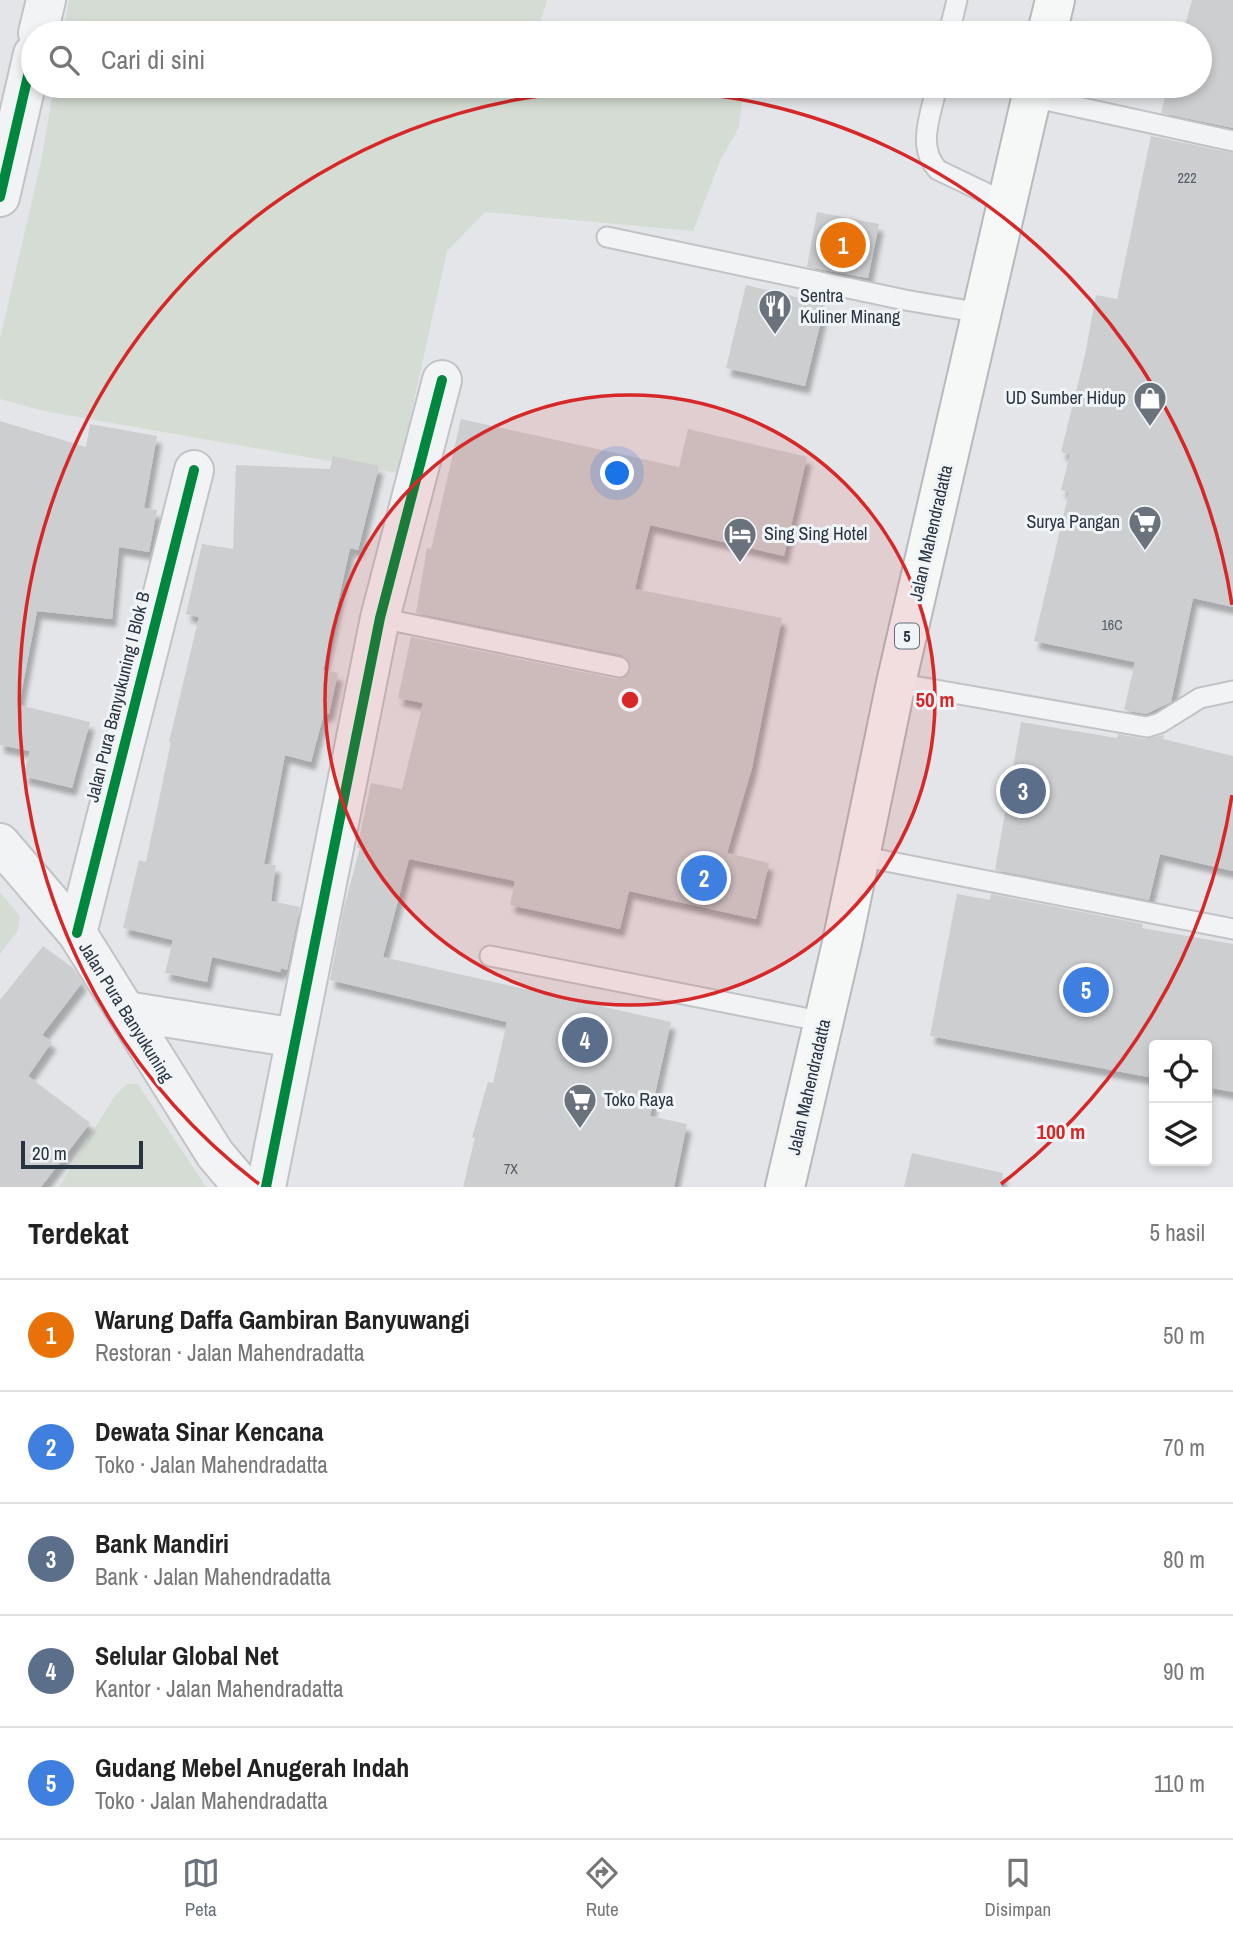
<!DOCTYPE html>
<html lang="id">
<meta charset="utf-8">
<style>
:root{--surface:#fff;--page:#f2f2f2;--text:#222;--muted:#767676;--line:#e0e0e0;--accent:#6a727c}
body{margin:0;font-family:"Archivo Narrow",sans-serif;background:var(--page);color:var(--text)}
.controls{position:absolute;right:21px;bottom:21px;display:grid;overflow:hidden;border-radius:7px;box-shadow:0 4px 10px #0003}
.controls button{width:63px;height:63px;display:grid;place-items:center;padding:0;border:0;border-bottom:2px solid var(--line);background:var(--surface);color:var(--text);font:35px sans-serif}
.scale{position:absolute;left:21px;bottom:18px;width:122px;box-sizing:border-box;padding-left:7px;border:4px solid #293442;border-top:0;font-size:19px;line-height:24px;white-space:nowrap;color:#293442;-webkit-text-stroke:5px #f1f4f7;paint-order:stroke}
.you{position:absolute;left:618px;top:474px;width:24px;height:24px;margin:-18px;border:5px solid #fff;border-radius:50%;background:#1a73e8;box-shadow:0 0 0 10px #1a73e833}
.badge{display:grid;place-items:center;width:46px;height:46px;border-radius:50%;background:var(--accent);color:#fff;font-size:23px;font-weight:700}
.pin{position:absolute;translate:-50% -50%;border:4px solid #fff;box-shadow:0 2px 7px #0006}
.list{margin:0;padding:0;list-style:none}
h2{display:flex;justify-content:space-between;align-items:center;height:91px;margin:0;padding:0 28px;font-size:30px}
h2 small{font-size:23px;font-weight:400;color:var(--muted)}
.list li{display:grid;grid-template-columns:46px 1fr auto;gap:21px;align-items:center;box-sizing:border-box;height:112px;padding:0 28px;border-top:2px solid var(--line)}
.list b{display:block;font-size:26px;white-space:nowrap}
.list p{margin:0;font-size:23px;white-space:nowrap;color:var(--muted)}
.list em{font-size:23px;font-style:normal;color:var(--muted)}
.icon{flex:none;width:38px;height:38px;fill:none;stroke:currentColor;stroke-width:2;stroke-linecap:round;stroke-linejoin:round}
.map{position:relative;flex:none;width:1233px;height:1187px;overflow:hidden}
.search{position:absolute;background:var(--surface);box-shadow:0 4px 10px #0003;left:21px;right:21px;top:21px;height:77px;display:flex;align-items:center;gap:18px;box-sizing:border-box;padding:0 24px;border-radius:38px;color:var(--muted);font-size:26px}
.sheet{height:651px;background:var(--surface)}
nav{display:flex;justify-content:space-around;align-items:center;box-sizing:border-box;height:98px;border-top:2px solid var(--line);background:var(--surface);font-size:19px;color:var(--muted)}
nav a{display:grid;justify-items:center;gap:4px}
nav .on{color:var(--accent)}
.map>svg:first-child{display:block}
</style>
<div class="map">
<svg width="1233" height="1187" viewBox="0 0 1233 1187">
<defs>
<filter id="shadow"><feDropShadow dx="4.5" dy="8" stdDeviation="2" flood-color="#0004"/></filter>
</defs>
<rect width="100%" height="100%" fill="#e3e5e8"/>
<!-- green -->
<path fill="#d4dcd3" d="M69,0H547L539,27L548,33H63Z
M54,86H735L743,91L739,127L720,161L693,231L485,212L447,251L398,473L44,411L0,399V339L41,162Z
M0,892L20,916L18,930L0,954Z
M127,1084H138L206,1187H59L114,1097Z"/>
<!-- building -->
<path fill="#ccced0" filter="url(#shadow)" d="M1192,0H1233V128L1161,113L1168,86H1200V33H1183Z
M1151,136L1233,153V607L1193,598L1171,702L1146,714L1124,710L1135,662L1034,641L1069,492L1061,490L1070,454L1061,452L1085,355L1096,295L1117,299Z
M817,212L879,224L868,278L807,267Z
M746,285L825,304L805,386L726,368Z
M461,419L679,467L688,429L807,457L784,556L650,525L635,589L782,618L752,768L727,853L769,863L756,919L629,891L620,929L510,905L515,881L409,859L383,957L671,1022L650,1116L687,1124L674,1187H463L475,1138L472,1137L488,1082L493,1083L507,1022L330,980L344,907L360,848H357L371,783L402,789L423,703L398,698L411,637L617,679L623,678L631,670L630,663L621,655L416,613L427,548L431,549Z
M0,421L86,447L90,424L157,436L144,508L157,510L149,552L119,547L112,619L37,611L19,705L90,722L72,788L23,776L30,751L0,745Z
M333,456L379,466L358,550L350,548L323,670L338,673L329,714L324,713L311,762L285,755L264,864L276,865L271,901L300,907L287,970L281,968L280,972L212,957L207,982L165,973L173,940L123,928L139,860L146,862L171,742H169L199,617L186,614L202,544L233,549L236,465L330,469Z
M1021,722L1117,738L1118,734L1145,739L1164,735L1163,739L1233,756V871L1160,854L1149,900L995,870Z
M957,894L990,900L991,894L1143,924L1142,928L1233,944V1092L1207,1087V1045H1154V1078L930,1036Z
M43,946L73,968L82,983L42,1035L52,1042L28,1076L90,1123L41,1187H0V1000Z
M912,1153L1003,1173L1001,1187H904Z"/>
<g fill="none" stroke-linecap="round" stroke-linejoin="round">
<defs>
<path id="service" d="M949,33L957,0
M937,86C931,114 916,147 938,170L1007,203
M1032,97L1233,141
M607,237L905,300L981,313
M380,618L619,667
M896,683L1147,727L1160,723L1200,698L1233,691
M860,856L1233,929
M490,956L825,1022"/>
<path id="minor" d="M38,33L46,0
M0,197L33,54
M0,843L77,933L215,1154L243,1187
M77,933L194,470
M126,1011L296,1038
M266,1187L380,618L442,380"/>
<path id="trunk" d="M1047,33L1055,0
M785,1187L842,943L896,683L1034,86"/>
</defs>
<!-- service casing -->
<use href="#service" stroke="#c1c3c6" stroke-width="23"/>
<!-- minor casing -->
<use href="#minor" stroke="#c1c3c6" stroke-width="42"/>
<!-- trunk casing -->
<use href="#trunk" stroke="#b6b9bd" stroke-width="42"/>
<!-- service -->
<use href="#service" stroke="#f2f3f5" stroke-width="19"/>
<!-- minor -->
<use href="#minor" stroke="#f2f3f5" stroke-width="38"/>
<!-- trunk -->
<use href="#trunk" stroke="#f6f7f7" stroke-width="38"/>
<defs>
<path id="cycleway" d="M0,197L33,54
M77,933L194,470
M266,1187L380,618L442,380"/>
</defs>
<!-- cycleway casing -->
<use href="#cycleway" stroke="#f1f4f7" stroke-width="15"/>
<!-- cycleway -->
<use href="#cycleway" stroke="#00873e" stroke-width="10"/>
</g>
<!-- distance rings -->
<circle cx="630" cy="700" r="305" fill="#d62828" fill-opacity=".12"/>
<g fill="none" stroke="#d62828" stroke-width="3.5">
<circle cx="630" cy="700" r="305"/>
<path d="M1232 795A610 610 0 0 1 1001 1184M259 1184A610 610 0 1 1 1232 605"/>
</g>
<!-- icons -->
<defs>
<symbol id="restaurant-pin" viewBox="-11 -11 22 30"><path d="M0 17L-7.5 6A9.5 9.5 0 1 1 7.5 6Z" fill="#6a727c" stroke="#f1f4f7"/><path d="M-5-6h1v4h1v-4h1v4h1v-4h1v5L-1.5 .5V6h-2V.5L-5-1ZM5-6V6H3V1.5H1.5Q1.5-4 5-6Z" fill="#fff"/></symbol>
<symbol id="shop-pin" viewBox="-11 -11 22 30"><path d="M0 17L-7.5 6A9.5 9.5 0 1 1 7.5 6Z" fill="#6a727c" stroke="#f1f4f7"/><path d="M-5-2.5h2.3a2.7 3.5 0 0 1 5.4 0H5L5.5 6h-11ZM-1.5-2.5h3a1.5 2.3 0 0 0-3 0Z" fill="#fff"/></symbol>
<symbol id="supermarket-pin" viewBox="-11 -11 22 30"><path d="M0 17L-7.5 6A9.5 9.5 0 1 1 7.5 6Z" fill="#6a727c" stroke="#f1f4f7"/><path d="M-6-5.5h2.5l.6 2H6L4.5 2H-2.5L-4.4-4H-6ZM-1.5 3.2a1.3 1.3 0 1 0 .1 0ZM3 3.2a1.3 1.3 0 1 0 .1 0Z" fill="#fff"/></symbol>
<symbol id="hotel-pin" viewBox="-11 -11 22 30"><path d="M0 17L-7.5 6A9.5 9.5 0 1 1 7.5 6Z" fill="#6a727c" stroke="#f1f4f7"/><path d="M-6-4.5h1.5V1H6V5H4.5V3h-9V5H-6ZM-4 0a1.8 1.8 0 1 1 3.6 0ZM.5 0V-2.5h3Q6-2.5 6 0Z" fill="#fff"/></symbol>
</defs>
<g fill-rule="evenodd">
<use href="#restaurant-pin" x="756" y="287" width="38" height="52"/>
<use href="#shop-pin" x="1131" y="379" width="38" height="52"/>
<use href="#supermarket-pin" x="1126" y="503" width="38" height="52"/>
<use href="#hotel-pin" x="721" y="515" width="38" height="52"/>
<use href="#supermarket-pin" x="561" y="1081" width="38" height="52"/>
</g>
<g text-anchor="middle" stroke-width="6" stroke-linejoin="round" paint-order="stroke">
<!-- number labels -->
<g font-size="14" fill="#525b66">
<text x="1187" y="183">222</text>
<text x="1112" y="630">16C</text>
<text x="511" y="1174">7X</text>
</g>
<!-- shield labels -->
<rect fill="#f1f4f7" stroke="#656e78" stroke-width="2" x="895" y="623.5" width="24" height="25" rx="5"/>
<g font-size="16" font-weight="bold" fill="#293442">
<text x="907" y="642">5</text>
</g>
<!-- poi labels -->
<g font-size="18" fill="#293442" stroke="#f1f4f7" text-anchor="start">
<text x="800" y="302">Sentra<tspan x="800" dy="21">Kuliner Minang</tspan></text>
<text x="1126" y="404" text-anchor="end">UD Sumber Hidup</text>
<text x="1120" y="528" text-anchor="end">Surya Pangan</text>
<text x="764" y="540">Sing Sing Hotel</text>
<text x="604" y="1106">Toko Raya</text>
</g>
<!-- street labels -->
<g font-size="18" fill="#293442" stroke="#f1f4f7">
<text transform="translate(931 533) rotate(-77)" y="6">Jalan Mahendradatta</text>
<text transform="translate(118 697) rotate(-76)" y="6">Jalan Pura Banyukuning I Blok B</text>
<text transform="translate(126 1012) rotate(58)" y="6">Jalan Pura Banyukuning</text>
<text transform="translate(809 1087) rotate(-77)" y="6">Jalan Mahendradatta</text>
</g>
</g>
<circle cx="630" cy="700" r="10" fill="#d62828" stroke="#f1f4f7" stroke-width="3.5"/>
<g font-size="21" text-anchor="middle" font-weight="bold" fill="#d62828" stroke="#f1f4f7" stroke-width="6" stroke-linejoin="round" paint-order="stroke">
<text x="935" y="707">50 m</text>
<text x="1061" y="1139">100 m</text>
</g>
</svg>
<div class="controls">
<button><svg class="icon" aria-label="locate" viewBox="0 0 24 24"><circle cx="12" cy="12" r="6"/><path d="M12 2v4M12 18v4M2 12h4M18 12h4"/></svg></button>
<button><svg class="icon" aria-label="layers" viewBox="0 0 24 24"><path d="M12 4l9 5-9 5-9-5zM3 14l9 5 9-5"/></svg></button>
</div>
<div class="scale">20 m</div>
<div class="you"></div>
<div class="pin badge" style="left:843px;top:245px;background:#e8710a">1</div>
<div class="pin badge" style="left:704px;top:878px;background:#3f7fe0">2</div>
<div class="pin badge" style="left:1023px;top:791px;background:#5c6f8a">3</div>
<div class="pin badge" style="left:585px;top:1040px;background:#5c6f8a">4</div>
<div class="pin badge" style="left:1086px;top:990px;background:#3f7fe0">5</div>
<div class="search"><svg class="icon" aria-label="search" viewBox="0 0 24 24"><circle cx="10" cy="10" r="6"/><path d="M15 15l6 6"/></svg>Cari di sini</div>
</div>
<section class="sheet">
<h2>Terdekat<small>5 hasil</small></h2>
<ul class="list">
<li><span class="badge" style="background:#e8710a">1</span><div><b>Warung Daffa Gambiran Banyuwangi</b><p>Restoran · Jalan Mahendradatta</p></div><em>50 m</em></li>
<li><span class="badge" style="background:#3f7fe0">2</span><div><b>Dewata Sinar Kencana</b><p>Toko · Jalan Mahendradatta</p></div><em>70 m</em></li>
<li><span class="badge" style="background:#5c6f8a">3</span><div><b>Bank Mandiri</b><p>Bank · Jalan Mahendradatta</p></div><em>80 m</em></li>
<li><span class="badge" style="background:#5c6f8a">4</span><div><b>Selular Global Net</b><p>Kantor · Jalan Mahendradatta</p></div><em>90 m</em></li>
<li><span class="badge" style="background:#3f7fe0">5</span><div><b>Gudang Mebel Anugerah Indah</b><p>Toko · Jalan Mahendradatta</p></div><em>110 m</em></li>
</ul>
</section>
<nav>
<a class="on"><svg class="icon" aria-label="map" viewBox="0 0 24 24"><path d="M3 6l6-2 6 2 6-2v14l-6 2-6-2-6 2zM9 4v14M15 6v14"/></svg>Peta</a>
<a><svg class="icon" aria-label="directions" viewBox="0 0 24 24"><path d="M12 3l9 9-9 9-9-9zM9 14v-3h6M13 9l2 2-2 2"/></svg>Rute</a>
<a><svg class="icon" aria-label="saved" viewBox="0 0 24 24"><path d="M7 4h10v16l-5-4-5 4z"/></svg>Disimpan</a>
</nav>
